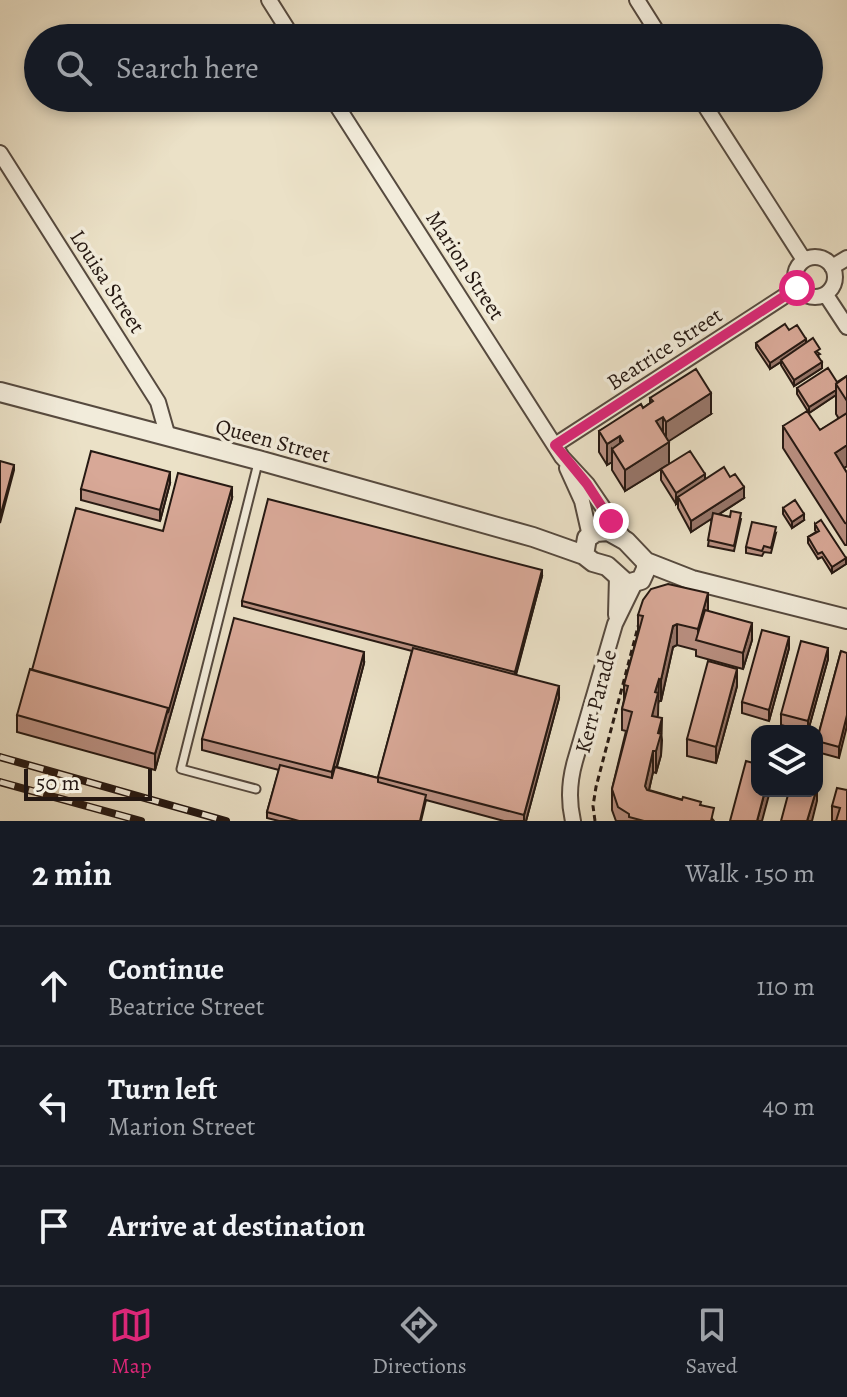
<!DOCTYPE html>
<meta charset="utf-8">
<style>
:root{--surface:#171b24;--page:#20242c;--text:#f1f3f6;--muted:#9ea1a6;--line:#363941;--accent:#db2777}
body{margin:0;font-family:Alegreya,serif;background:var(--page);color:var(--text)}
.controls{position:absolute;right:24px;bottom:24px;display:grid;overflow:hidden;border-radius:16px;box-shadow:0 4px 12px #0003}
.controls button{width:72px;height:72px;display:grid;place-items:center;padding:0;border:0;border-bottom:2px solid var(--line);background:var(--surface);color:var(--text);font:40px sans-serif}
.scale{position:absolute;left:24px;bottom:20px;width:128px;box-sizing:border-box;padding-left:8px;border:4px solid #251812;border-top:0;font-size:22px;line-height:28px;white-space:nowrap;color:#251812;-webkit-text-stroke:6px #f2ecdb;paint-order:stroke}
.stop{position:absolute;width:24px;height:24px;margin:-18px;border:6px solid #db2777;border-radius:50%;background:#fff}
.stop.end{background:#db2777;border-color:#fff;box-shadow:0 2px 8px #0008}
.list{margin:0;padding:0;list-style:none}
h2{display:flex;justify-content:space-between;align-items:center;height:104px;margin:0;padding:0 32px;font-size:34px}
h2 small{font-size:26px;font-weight:400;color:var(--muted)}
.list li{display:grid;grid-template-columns:52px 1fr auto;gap:24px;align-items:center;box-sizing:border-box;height:120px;padding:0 32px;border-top:2px solid var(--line)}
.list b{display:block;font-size:30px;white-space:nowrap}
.list p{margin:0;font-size:26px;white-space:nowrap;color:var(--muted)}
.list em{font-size:26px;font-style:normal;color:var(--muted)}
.icon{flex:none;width:44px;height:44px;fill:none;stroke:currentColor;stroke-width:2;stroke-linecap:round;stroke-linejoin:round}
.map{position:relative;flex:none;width:847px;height:821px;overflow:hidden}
.search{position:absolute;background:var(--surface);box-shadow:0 4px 12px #0003;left:24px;right:24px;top:24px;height:88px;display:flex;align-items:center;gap:20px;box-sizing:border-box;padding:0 28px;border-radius:44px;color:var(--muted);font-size:30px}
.sheet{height:464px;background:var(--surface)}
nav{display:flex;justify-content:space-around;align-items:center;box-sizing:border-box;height:112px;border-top:2px solid var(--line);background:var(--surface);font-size:22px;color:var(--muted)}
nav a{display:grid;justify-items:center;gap:4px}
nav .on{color:var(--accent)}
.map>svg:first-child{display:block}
</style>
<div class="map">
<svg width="847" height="821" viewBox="0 0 847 821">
<rect width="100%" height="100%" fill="#ebe1c7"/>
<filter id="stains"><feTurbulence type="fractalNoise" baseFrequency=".0025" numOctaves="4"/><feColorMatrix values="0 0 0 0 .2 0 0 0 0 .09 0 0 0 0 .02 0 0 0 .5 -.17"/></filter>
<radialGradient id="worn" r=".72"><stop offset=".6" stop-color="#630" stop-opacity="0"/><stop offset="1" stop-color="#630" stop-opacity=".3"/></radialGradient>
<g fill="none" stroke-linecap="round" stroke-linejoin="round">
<defs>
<path id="service" d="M256,789L181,769L258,463"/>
<path id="minor" d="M269,0L293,38
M637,0L661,38
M332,98L562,457L587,484L623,537
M700,98L804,260
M0,153L158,402L168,437
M795 277a20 20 0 1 1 40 0a20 20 0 1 1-40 0Z
M832,267L847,258
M826,295L847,327
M555,445L797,288
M567,468L582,501L590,536
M616,615L617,576
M573,821C568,800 569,782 575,761L615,624L635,583"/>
<path id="tertiary" d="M0,392L258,460L533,537L584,555
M608,531L626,541L646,562V569L641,580L627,584L607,566L593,562L584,555L587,538L596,532Z
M646,562L692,580L847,619"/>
</defs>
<!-- service casing -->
<use href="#service" stroke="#564a3f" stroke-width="11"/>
<!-- minor casing -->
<use href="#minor" stroke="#564a3f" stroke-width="18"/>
<!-- tertiary casing -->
<use href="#tertiary" stroke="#564a3f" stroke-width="22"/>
<!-- path -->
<path stroke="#251812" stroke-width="3" stroke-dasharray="6 4" stroke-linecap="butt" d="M595,821L593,806L596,787L639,623"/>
<!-- service -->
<use href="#service" stroke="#f2ecdb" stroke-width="7"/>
<!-- minor -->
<use href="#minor" stroke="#f2ecdb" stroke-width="14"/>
<!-- tertiary -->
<use href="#tertiary" stroke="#f2ecdb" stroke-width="18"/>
<defs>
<path id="rail" d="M0,757L226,821
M0,782L141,821"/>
</defs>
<!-- rail casing -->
<use href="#rail" stroke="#251812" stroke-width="8"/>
<!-- rail -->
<use href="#rail" stroke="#f2ecdb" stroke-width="5" stroke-dasharray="15" stroke-linecap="butt"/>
</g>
<!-- wall -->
<path fill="#ba9082" stroke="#251812" stroke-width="2" d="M789,330L820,354L818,355L822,368L794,386L781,365V362L770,369L756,348V343Z
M847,376V466L844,468L847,473V545H845L783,448V426L820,430L839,419L836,414V395L809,413L797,394V388L837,382Z
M650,398L711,414L668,441L669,464L625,491L612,470V462L607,465L599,452V431L643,408L650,403Z
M661,469L705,479L744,498L718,515L741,519L734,551L708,546L712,518L691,532L678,508V502L676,504L661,480Z
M170,483L160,521L81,500V489Z
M232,498L155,770L17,732V715L163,531Z
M783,508L804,520L792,528L783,514Z
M815,524L846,564L832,573L822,557L818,559L808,543V537L816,532L815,530Z
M776,533L771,553L764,552L762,556L746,553V547Z
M542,576L516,675L559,698L526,821H504L426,800L421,821H279L267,818V812L279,770L202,750V739L364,663L337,767L378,778L412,651L242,606V601Z
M708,611L752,640L743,669L696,656V650L677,645L673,647L661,701H659L658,704L657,717L662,740L661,755L656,773L653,772L649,790L701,805L714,821H616L612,810V789L626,731L622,730V709L624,700V685L638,633V615Z
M789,648L769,721L742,713V702Z
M841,651L839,758L817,752V740Z
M828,659L808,731H803L781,725V714Z
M737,686L716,763L687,756V739Z
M847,790V821H832V806Z"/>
<!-- shaded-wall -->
<path fill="#97766a" stroke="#251812" stroke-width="2" d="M806,339V345L770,369V363Z
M822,362V368L794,386V380Z
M836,390V395L809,413V407Z
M711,393V414L666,443V422Z
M663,417V438L656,421Z
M620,436V457L612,449V462L607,465V444Z
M669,442V464L625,491V470Z
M847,445V466L835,474V453Z
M14,465V470L0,523V517Z
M170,472V483L160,521V510Z
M705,474V485L678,497V502L676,504V493Z
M232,487V498L155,770V754Z
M744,487V498L691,532V521Z
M804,514V520L792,528V522Z
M846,558V564L832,573V567Z
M542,570V576L515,677V672Z
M708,593V614L698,641V629Z
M752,623V640L743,669V653Z
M677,624V645L673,647L661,701V680L673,626Z
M789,637V648L769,721V710Z
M828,648V659L808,731V721Z
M364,652V663L332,784V772Z
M737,669V686L716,763V747Z
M659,679L658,715L652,737V716L655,692Z
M559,686V698L526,821H524V815Z
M847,715V726L839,758V747Z
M662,718L661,755L656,773V751Z
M653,751V772L645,807V786Z
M817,784V801L812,821H807L816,791H817Z
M765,791H770L762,821H757Z"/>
<!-- building -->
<path fill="#d8a897" stroke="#251812" stroke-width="2" d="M785,324L789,330L797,325L806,339L770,363L756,343Z
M813,338L820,349L815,352L822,362L794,380L781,360Z
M828,368L837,382L836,384V390L809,407L797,388Z
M696,369L711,393L666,422L663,417L656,421L669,442L625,470L612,449L623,441L620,436L607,444L599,431L641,404L643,408L653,401L650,398Z
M847,376V401L836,384Z
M807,411L820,430L847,413V445L835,453L847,473V524L845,523L783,426Z
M91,451L170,472L160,510L81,489Z
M690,451L705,474L676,493L661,469Z
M0,461L14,465L0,517Z
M724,467L730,477L735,474L744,487L691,521L678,497Z
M178,473L232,487L168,713V708L32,670L76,508L163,531Z
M268,499L542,570L515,672L242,601Z
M795,500L804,514L792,522L783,508Z
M731,511L741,513L734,546L708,540L713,513L730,517Z
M821,520L846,558L832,567L822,552L818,554L808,537L819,531L815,524Z
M752,522L776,527L771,548L764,546L762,551L746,547Z
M668,584L708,593L698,629L677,624L673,626L661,680L659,679L655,692L658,693L652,716L662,718L658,733L661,734L656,751H653L645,786L647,790L682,800L683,797L701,802L700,805L714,808L711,821H644L629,817V814L618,807L612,789L632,712L622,709L628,686L624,685L643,616L638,615L643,600L651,589Z
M705,610L752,623L743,653L696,640Z
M234,618L364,652L332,772L202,739Z
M762,630L789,637L769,710L742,702Z
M801,641L828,648L808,721L781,714Z
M413,648L559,686L524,815L378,777Z
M841,651L847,653V715L839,747L817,741V740Z
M708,661L737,669L716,747L687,739Z
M30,669L168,708L155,754L17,715Z
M746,761L757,764V791H765L757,821H730Z
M280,765L332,778L335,767L378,778V782L426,795L420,821H299L267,812Z
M837,788L847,790V821H836L840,808L832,806Z
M789,791H816L807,821H781Z"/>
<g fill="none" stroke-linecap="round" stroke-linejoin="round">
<!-- route -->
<path stroke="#db2777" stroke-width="10" d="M611,521L587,484L555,445L797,288"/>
</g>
<g text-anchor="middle" stroke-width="7" stroke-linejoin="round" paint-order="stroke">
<!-- street labels -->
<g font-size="22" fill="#251812" stroke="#f2ecdb">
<text transform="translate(466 265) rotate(57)" y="8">Marion Street</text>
<text transform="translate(108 281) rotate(57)" y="8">Louisa Street</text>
<text transform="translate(664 348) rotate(-33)" y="8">Beatrice Street</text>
<text transform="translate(273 440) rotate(15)" y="8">Queen Street</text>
<text transform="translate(595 701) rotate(-75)" y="8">Kerr Parade</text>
</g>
</g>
<rect width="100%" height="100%" filter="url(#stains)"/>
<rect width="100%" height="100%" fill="url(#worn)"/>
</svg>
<div class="controls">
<button><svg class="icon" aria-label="layers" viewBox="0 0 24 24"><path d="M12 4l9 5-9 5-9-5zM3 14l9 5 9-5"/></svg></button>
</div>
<div class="scale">50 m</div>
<div class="stop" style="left:797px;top:288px"></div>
<div class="stop end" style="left:611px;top:521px"></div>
<div class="search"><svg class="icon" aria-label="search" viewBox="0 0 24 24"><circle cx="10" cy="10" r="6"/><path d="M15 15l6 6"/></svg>Search here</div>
</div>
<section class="sheet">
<h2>2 min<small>Walk · 150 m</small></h2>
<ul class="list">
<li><svg class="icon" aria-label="ahead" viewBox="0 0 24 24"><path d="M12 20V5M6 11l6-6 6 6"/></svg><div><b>Continue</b><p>Beatrice Street</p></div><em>110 m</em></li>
<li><svg class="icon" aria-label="left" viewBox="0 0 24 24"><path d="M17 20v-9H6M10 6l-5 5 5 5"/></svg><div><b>Turn left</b><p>Marion Street</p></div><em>40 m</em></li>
<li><svg class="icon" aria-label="arrive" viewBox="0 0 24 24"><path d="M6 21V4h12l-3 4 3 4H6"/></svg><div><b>Arrive at destination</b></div></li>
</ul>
</section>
<nav>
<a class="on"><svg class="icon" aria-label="map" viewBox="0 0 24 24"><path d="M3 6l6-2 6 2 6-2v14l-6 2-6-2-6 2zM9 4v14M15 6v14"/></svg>Map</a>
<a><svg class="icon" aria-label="directions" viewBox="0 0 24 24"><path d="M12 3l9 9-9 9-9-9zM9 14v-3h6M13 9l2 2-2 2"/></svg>Directions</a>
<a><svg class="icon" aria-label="saved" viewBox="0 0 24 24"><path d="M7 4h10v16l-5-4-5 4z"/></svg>Saved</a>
</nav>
